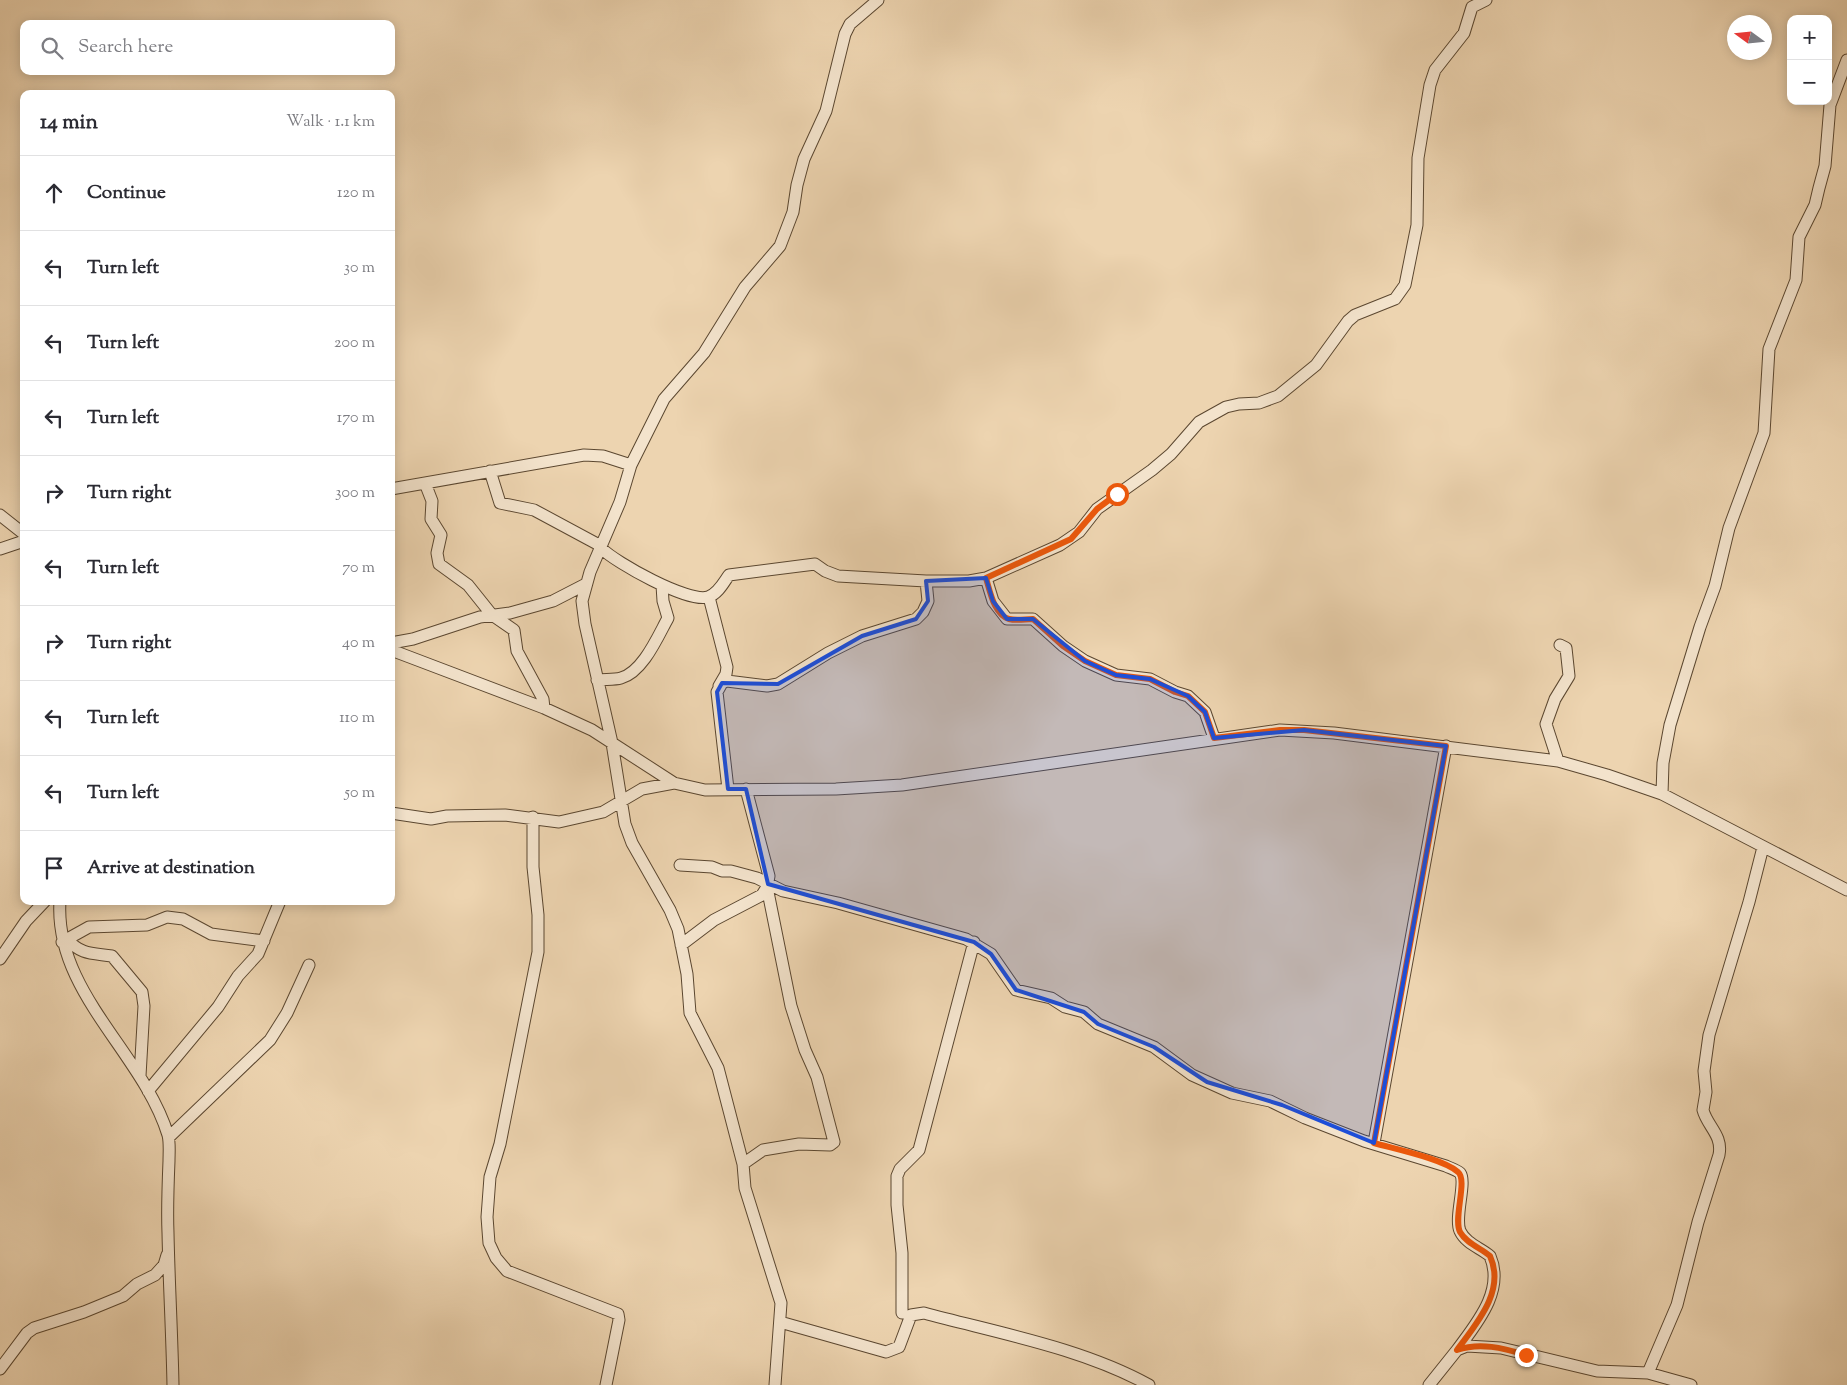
<!DOCTYPE html>
<meta charset="utf-8">
<style>
:root{--surface:#fff;--page:#f2f2f3;--text:#2b2b33;--muted:#7c7c81;--line:#e1e1e2}
body{margin:0;font-family:"Sorts Mill Goudy",serif;background:var(--page);color:var(--text)}
.controls{position:absolute;right:15px;top:15px;display:grid;overflow:hidden;border-radius:10px;box-shadow:0 2px 12px #0003}
.controls button{width:45px;height:45px;display:grid;place-items:center;padding:0;border:0;border-bottom:1px solid var(--line);background:var(--surface);color:var(--text);font:25px sans-serif}
.compass{position:absolute;left:1727px;top:15px;width:45px;height:45px;border-radius:50%;background:var(--surface);box-shadow:0 2px 12px #0003;rotate:285deg}
.stop{position:absolute;width:15px;height:15px;margin:-11px;border:4px solid #ea580c;border-radius:50%;background:#fff}
.stop.end{background:#ea580c;border-color:#fff;box-shadow:0 1px 5px #0008}
.list{margin:0;padding:0;list-style:none}
h2{display:flex;justify-content:space-between;align-items:center;height:65px;margin:0;padding:0 20px;font-size:21px}
h2 small{font-size:16px;font-weight:400;color:var(--muted)}
.list li{display:grid;grid-template-columns:32px 1fr auto;gap:15px;align-items:center;box-sizing:border-box;height:75px;padding:0 20px;border-top:1px solid var(--line)}
.list b{display:block;font-size:19px;white-space:nowrap}
.list em{font-size:16px;font-style:normal;color:var(--muted)}
.icon{flex:none;width:28px;height:28px;fill:none;stroke:currentColor;stroke-width:2;stroke-linecap:round;stroke-linejoin:round}
.map{position:relative;flex:none;width:1847px;height:1385px;overflow:hidden}
.search{position:absolute;background:var(--surface);box-shadow:0 2px 12px #0003;left:20px;top:20px;width:375px;height:55px;display:flex;align-items:center;gap:12px;box-sizing:border-box;padding:0 18px;border-radius:10px;color:var(--muted);font-size:19px}
.panel{position:absolute;background:var(--surface);box-shadow:0 2px 12px #0003;left:20px;top:90px;width:375px;height:815px;border-radius:10px}
.map>svg:first-child{display:block}
</style>
<div class="map">
<svg width="1847" height="1385" viewBox="0 0 1847 1385">
<rect width="100%" height="100%" fill="#edd4b0"/>
<filter id="stains"><feTurbulence type="fractalNoise" baseFrequency=".004" numOctaves="4"/><feColorMatrix values="0 0 0 0 .2 0 0 0 0 .09 0 0 0 0 .02 0 0 0 .5 -.17"/></filter>
<radialGradient id="worn" r=".72"><stop offset=".6" stop-color="#630" stop-opacity="0"/><stop offset="1" stop-color="#630" stop-opacity=".3"/></radialGradient>
<g fill="none" stroke-linecap="round" stroke-linejoin="round">
<defs>
<path id="minor" d="M490,471L500,503L534,510L601,546
M425,483L432,501L431,519L441,535L437,553L439,564L468,585L492,615L514,630L517,651L543,699L544,708
M391,489L584,455L603,456L631,465
M0,515L24,534
M601,548C616,563 688,603 708,597C718,594 724,582 729,575L815,564L825,571L838,576L926,581H969L986,578L1060,545L1079,532L1097,509L1152,470L1171,454L1199,422L1226,407L1239,404L1259,403L1278,396L1316,365L1348,321L1355,315L1395,299L1405,285L1417,225L1418,158L1430,85L1435,70L1464,33L1472,7L1486,0
M0,549L24,541
M986,578L993,601L1007,619H1033L1063,646L1085,661L1116,675L1150,679L1175,692L1188,696L1205,712L1214,738
M709,597L727,667L726,674L719,686
M391,643L413,639L480,617L510,613L553,601L586,584
M391,650L544,708L592,730L674,783L705,790L836,789L902,785L1280,730L1334,733L1558,761L1607,775L1662,794L1847,890
M597,680C605,679 614,680 621,678C643,672 658,636 668,618L663,601L662,585
M1558,761L1546,724L1555,699L1569,676L1566,648L1560,645
M728,789L717,692L722,683L727,681L767,686L778,684L828,653L862,636L916,619L923,612L928,601L926,581
M1662,794L1663,763L1670,725L1700,627L1715,586L1729,528L1764,433L1769,349L1796,280L1799,237L1815,205L1819,188L1825,166L1830,105L1847,60
M391,813L431,819L447,816L505,815L559,822L603,812L642,789L674,783
M533,817V867L538,915V952L500,1144L490,1177L487,1217L489,1243L496,1258L507,1271L618,1314L619,1320L606,1385
M680,865L712,867L722,871H731L757,878L783,891L838,903L966,939L991,954L1016,990L1051,998L1065,1007L1084,1012L1098,1024L1154,1047L1192,1075L1232,1093L1270,1101L1305,1118L1364,1141L1446,1166C1450,1168 1457,1170 1460,1173C1467,1182 1454,1217 1460,1231C1466,1244 1481,1248 1490,1256C1505,1291 1476,1324 1457,1350
M60,901C54,992 143,1053 168,1135C170,1143 169,1153 169,1161C168,1185 167,1209 168,1233C169,1284 172,1334 173,1385
M67,939C81,955 92,953 112,956L142,992L144,1006L140,1076
M62,942L89,927L147,925L167,917L183,919L211,934L264,941
M681,945L714,920L762,895L767,887L769,876L746,789
M0,959L26,921L45,901
M148,1091L218,1007L238,976L258,954L280,901
M169,1137L270,1040L287,1013L309,965
M1374,1143L1446,746
M743,1164L763,1150L799,1144L830,1145L834,1142L817,1077L805,1050L791,1006L767,887
M902,1313V1253L897,1205V1176L900,1169L919,1150L974,942
M780,1322L886,1352L899,1347L911,1315L924,1313C998,1333 1082,1348 1149,1385
M0,1369L27,1333L34,1328L84,1312L123,1296L137,1284L155,1275L164,1265L167,1255
M1648,1373L1677,1305L1698,1222L1719,1155C1723,1135 1707,1126 1703,1110L1706,1092L1704,1071L1709,1035L1749,902L1763,847
M775,1385L781,1303L745,1188L743,1164L718,1068L690,1013L687,974L678,929L670,910L632,843L625,824L612,743L585,624L582,601L590,572L620,502L631,465L664,399L704,353L745,287L780,246L793,212L797,185L804,159L826,111L845,34L850,24L878,0
M1429,1385L1457,1350L1467,1346L1501,1348L1597,1371L1648,1373L1691,1385"/>
</defs>
<!-- minor casing -->
<use href="#minor" stroke="#5b4730" stroke-width="13"/>
<!-- minor -->
<use href="#minor" stroke="#f3e3cc" stroke-width="11"/>
</g>
<g fill="none" stroke-linecap="round" stroke-linejoin="round">
<!-- route -->
<path stroke="#ea580c" stroke-width="6" d="M1117,494L1097,509L1071,539L986,578C990,591 994,615 1009,619C1017,621 1025,619 1033,619L1063,646L1085,661L1116,675L1150,679L1175,692L1188,696L1205,712L1214,738L1280,730H1304L1446,746L1374,1143C1395,1149 1443,1159 1458,1172C1468,1180 1453,1218 1460,1232C1467,1244 1481,1248 1490,1256C1506,1291 1476,1324 1457,1350C1480,1342 1503,1348 1526,1355"/>
</g>
<!-- marked area -->
<path fill="#1d4ed8" fill-opacity="0.2" stroke="#1d4ed8" stroke-width="4" stroke-linejoin="round" d="M986,578L993,601L1007,619H1033L1085,661L1116,675L1150,679L1188,696L1205,712L1214,738L1304,730L1446,746L1374,1143L1282,1105L1207,1082L1154,1047L1098,1024L1084,1012L1016,990L991,954L974,942L768,884L746,789H728L717,692L722,683L778,684L862,636L916,619L928,601L926,581Z"/>
<rect width="100%" height="100%" filter="url(#stains)"/>
<rect width="100%" height="100%" fill="url(#worn)"/>
</svg>
<div class="controls">
<button>+</button>
<button>−</button>
</div>
<svg class="compass" viewBox="-18 -18 36 36"><path d="M0-13l5 13h-10z" fill="#e53935"/><path d="M0 13l5-13h-10z" fill="#7c7c81"/></svg>
<div class="stop" style="left:1117px;top:494px"></div>
<div class="stop end" style="left:1526px;top:1355px"></div>
<div class="search"><svg class="icon" aria-label="search" viewBox="0 0 24 24"><circle cx="10" cy="10" r="6"/><path d="M15 15l6 6"/></svg>Search here</div>
<section class="panel">
<h2>14 min<small>Walk · 1.1 km</small></h2>
<ul class="list">
<li><svg class="icon" aria-label="ahead" viewBox="0 0 24 24"><path d="M12 20V5M6 11l6-6 6 6"/></svg><div><b>Continue</b></div><em>120 m</em></li>
<li><svg class="icon" aria-label="left" viewBox="0 0 24 24"><path d="M17 20v-9H6M10 6l-5 5 5 5"/></svg><div><b>Turn left</b></div><em>30 m</em></li>
<li><svg class="icon" aria-label="left" viewBox="0 0 24 24"><path d="M17 20v-9H6M10 6l-5 5 5 5"/></svg><div><b>Turn left</b></div><em>200 m</em></li>
<li><svg class="icon" aria-label="left" viewBox="0 0 24 24"><path d="M17 20v-9H6M10 6l-5 5 5 5"/></svg><div><b>Turn left</b></div><em>170 m</em></li>
<li><svg class="icon" aria-label="right" viewBox="0 0 24 24"><path d="M7 20v-9h11M14 6l5 5-5 5"/></svg><div><b>Turn right</b></div><em>300 m</em></li>
<li><svg class="icon" aria-label="left" viewBox="0 0 24 24"><path d="M17 20v-9H6M10 6l-5 5 5 5"/></svg><div><b>Turn left</b></div><em>70 m</em></li>
<li><svg class="icon" aria-label="right" viewBox="0 0 24 24"><path d="M7 20v-9h11M14 6l5 5-5 5"/></svg><div><b>Turn right</b></div><em>40 m</em></li>
<li><svg class="icon" aria-label="left" viewBox="0 0 24 24"><path d="M17 20v-9H6M10 6l-5 5 5 5"/></svg><div><b>Turn left</b></div><em>110 m</em></li>
<li><svg class="icon" aria-label="left" viewBox="0 0 24 24"><path d="M17 20v-9H6M10 6l-5 5 5 5"/></svg><div><b>Turn left</b></div><em>50 m</em></li>
<li><svg class="icon" aria-label="arrive" viewBox="0 0 24 24"><path d="M6 21V4h12l-3 4 3 4H6"/></svg><div><b>Arrive at destination</b></div></li>
</ul>
</section>
</div>
